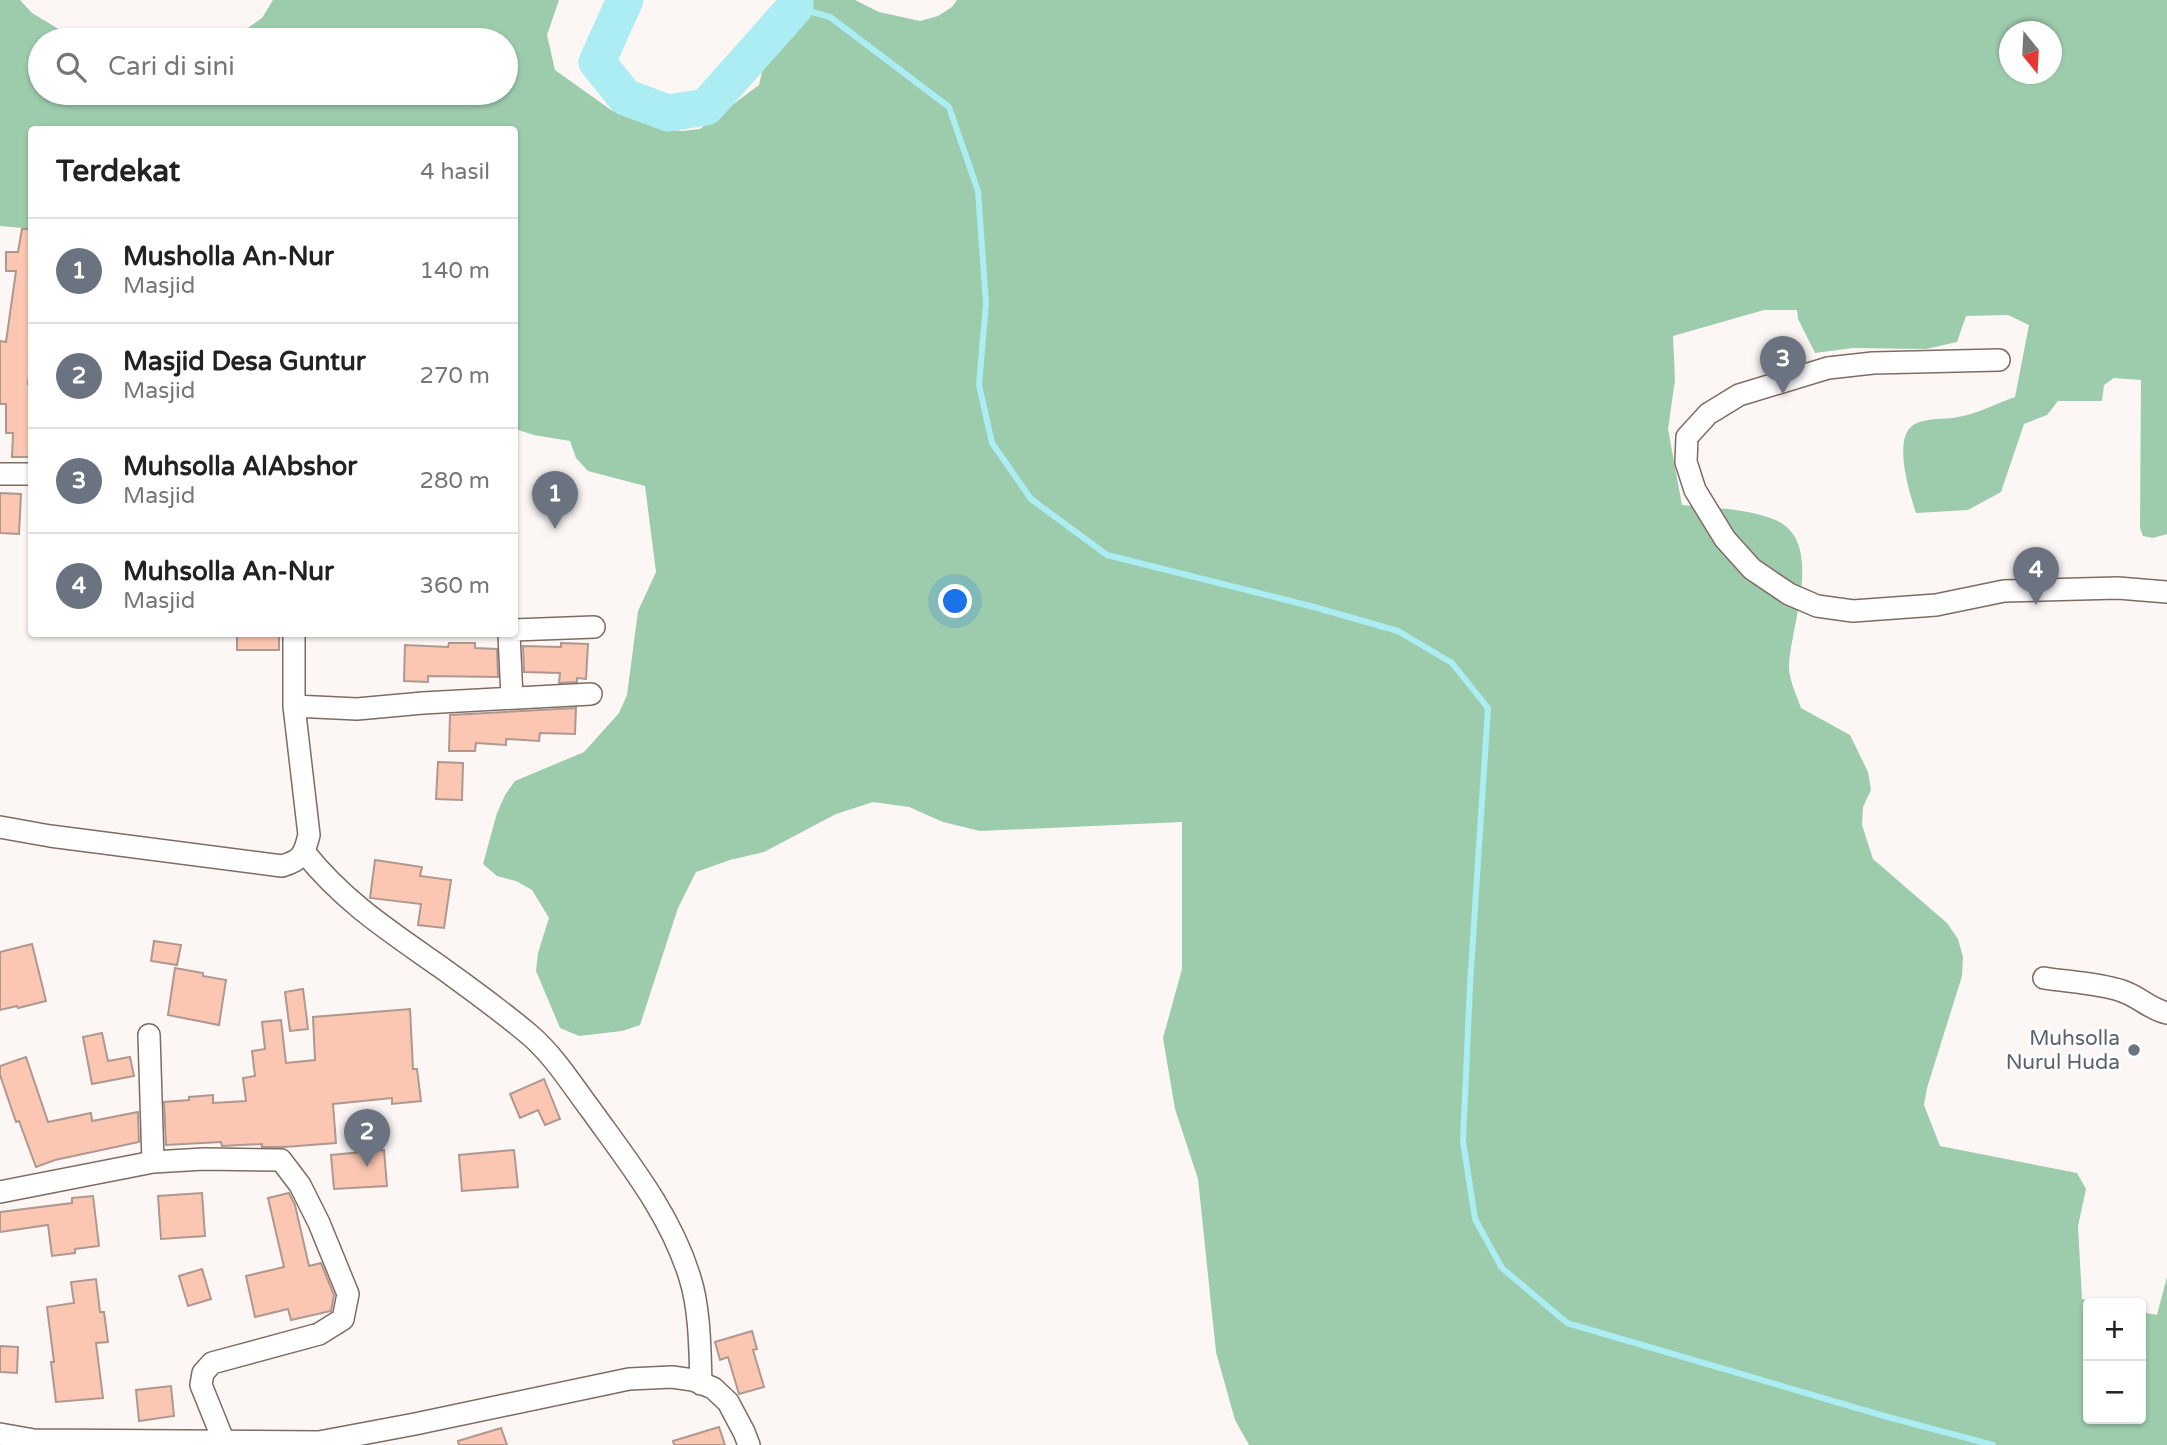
<!DOCTYPE html>
<html lang="id">
<meta charset="utf-8">
<style>
:root{--surface:#fff;--page:#f2f2f2;--text:#222;--muted:#767676;--line:#e0e0e0;--accent:#2563eb}
body{margin:0;font-family:"Varela Round",sans-serif;background:var(--page);color:var(--text)}
.controls{position:absolute;right:21px;bottom:21px;display:grid;overflow:hidden;border-radius:7px;box-shadow:0 2px 5px #0004}
.controls button{width:63px;height:63px;display:grid;place-items:center;padding:0;border:0;border-bottom:2px solid var(--line);background:var(--surface);color:var(--text);font:35px sans-serif}
.compass{position:absolute;left:1999px;top:21px;width:63px;height:63px;border-radius:50%;background:var(--surface);box-shadow:0 2px 5px #0004;rotate:162deg}
.you{position:absolute;left:956px;top:602px;width:24px;height:24px;margin:-18px;border:5px solid #fff;border-radius:50%;background:#1a73e8;box-shadow:0 0 0 10px #1a73e833}
.badge{display:grid;place-items:center;width:46px;height:46px;border-radius:50%;background:var(--accent);color:#fff;font-size:23px;font-weight:700}
.pin{position:absolute;translate:-50% -58px;filter:drop-shadow(0 2px 4px #0008)}
.pin::after{content:'';position:absolute;top:37px;width:24px;height:21px;background:inherit;clip-path:polygon(0 0,100% 0,50% 100%)}
.list{margin:0;padding:0;list-style:none}
h2{display:flex;justify-content:space-between;align-items:center;height:91px;margin:0;padding:0 28px;font-size:30px}
h2 small{font-size:23px;font-weight:400;color:var(--muted)}
.list li{display:grid;grid-template-columns:46px 1fr auto;gap:21px;align-items:center;box-sizing:border-box;height:105px;padding:0 28px;border-top:2px solid var(--line)}
.list b{display:block;font-size:26px;white-space:nowrap}
.list p{margin:0;font-size:23px;white-space:nowrap;color:var(--muted)}
.list em{font-size:23px;font-style:normal;color:var(--muted)}
.icon{flex:none;width:38px;height:38px;fill:none;stroke:currentColor;stroke-width:2;stroke-linecap:round;stroke-linejoin:round}
.map{position:relative;flex:none;width:2167px;height:1445px;overflow:hidden}
.search{position:absolute;background:var(--surface);box-shadow:0 2px 5px #0004;left:28px;top:28px;width:490px;height:77px;display:flex;align-items:center;gap:18px;box-sizing:border-box;padding:0 24px;border-radius:38px;color:var(--muted);font-size:26px}
.panel{position:absolute;background:var(--surface);box-shadow:0 2px 5px #0004;left:28px;top:126px;width:490px;height:511px;border-radius:7px}
.map>svg:first-child{display:block}
</style>
<div class="map">
<svg width="2167" height="1445" viewBox="0 0 2167 1445">
<rect width="100%" height="100%" fill="#fcf7f5"/>
<!-- forest -->
<path fill="#9dccad" fill-rule="evenodd" d="M0,0H20L32,13L77,40H40V93H506V40H230L262,18L273,0H559L547,35L555,70L611,110L665,129L682,131L700,129L759,85L778,0H855L879,12L920,21L938,16L952,7L957,0H2167V534L2153,538L2143,536L2140,528L2141,380L2114,378L2104,385L2102,401H2058L2047,415L2024,424L2001,492L1968,510L1916,513C1910,494 1891,436 1915,424C1929,417 1943,420 1958,417C1977,414 1997,403 2015,397L2029,325L2008,315L1966,316L1957,342L1926,349L1853,348L1815,353L1798,319L1797,310H1764L1673,336L1675,380L1668,429L1682,505C1712,508 1744,508 1773,519C1827,539 1790,625 1789,667C1789,680 1797,696 1801,708L1850,735L1868,772L1871,790L1863,807L1862,825L1873,859L1947,923L1958,939L1963,957L1962,976L1927,1088L1924,1105L1940,1146L2077,1173L2086,1189L2078,1226L2082,1299L2102,1303H2088V1419H2141V1312L2157,1315L2167,1277V1445H1249L1235,1420L1216,1352L1198,1179L1175,1109L1163,1038L1182,969V822L980,831L943,822L909,807L873,802L836,814L764,852L730,860L696,872L678,908L640,1025L622,1031L579,1036L560,1028L536,971L538,953L549,918L532,890L516,881L497,876L483,864L497,813L505,795L515,781L584,752L619,713L627,695L638,611L656,572L645,486L588,471L576,458L570,441L534,435L515,429L514,130H32L31,234L22,228L0,226ZM2010,32H2052V74H2010Z"/>
<g fill="none" stroke-linecap="round" stroke-linejoin="round">
<!-- stream -->
<path stroke="#abedf3" stroke-width="6" d="M795,7L830,17L949,107L978,191L986,303L979,385L992,443L1031,499L1107,555L1314,607L1398,631L1452,663L1488,708L1470,985L1463,1141L1475,1219L1502,1268L1567,1323L1884,1416L1993,1445"/>
<!-- river -->
<path stroke="#abedf3" stroke-width="37" d="M625,0L597,62L625,97L668,113L706,107L795,7V0"/>
</g>
<!-- building -->
<path fill="#fbc7b2" stroke="#ae988f" stroke-width="2" d="M22,229H32V354L28,384H32V457H12L13,433H6V404H0V341L6,342L16,271H6V252H18Z
M0,493L21,494L19,534L0,533Z
M237,634H279V650H237Z
M449,643H475V648L497,649L498,677L428,676V682L404,681L405,645L448,647Z
M561,643L588,644L586,679L577,678V682L559,683L560,673L524,672L523,646L561,647Z
M576,708L575,734L540,733L539,741L506,739V745L476,743L475,751H449L450,715Z
M438,762L463,763L462,800L436,799Z
M375,860L422,867L420,876L451,880L444,928L418,925L421,904L370,898Z
M154,941L181,945L177,965L151,961Z
M32,944L46,1001L18,1008L17,1006L0,1010V952Z
M175,968L203,973V976L226,980L219,1025L168,1015Z
M303,989L308,1029L290,1031L285,992Z
M410,1009L413,1069H417L421,1101L392,1104V1098L333,1104L336,1143L284,1147H262V1144L222,1146L221,1142L166,1145L164,1102L189,1100V1097L213,1095V1103L246,1101L243,1078L255,1076L252,1051L265,1049L262,1022L281,1020L286,1063L315,1060L313,1017Z
M102,1033L108,1061L130,1057L134,1076L92,1084L83,1037Z
M26,1057L48,1122L91,1113L92,1121L138,1112L139,1142L55,1160L36,1167L19,1121L16,1122L0,1075V1066Z
M544,1079L560,1119L545,1125L538,1110L520,1118L510,1094Z
M384,1150L387,1186L334,1189L331,1155Z
M514,1150L518,1187L462,1191L459,1155Z
M202,1193L205,1236L161,1239L158,1196Z
M289,1193L295,1205L309,1266L321,1263L334,1295L331,1311L291,1320L288,1309L255,1317L246,1276L284,1267L268,1198Z
M93,1196L99,1246L75,1249V1253L52,1256L48,1225L0,1232V1212L72,1203V1198Z
M202,1269L211,1299L188,1306L179,1276Z
M96,1279L100,1312H104L108,1342L96,1343L103,1398L56,1402L51,1362H54L47,1307L74,1303L71,1282Z
M752,1331L757,1349L753,1350L764,1387L739,1394L728,1357L720,1360L715,1342Z
M0,1346L18,1347L17,1373L0,1372Z
M171,1386L174,1416L139,1421L136,1390Z
M719,1427L725,1445H674L673,1441Z
M501,1428L507,1445H459L458,1441Z"/>
<g fill="none" stroke-linecap="round" stroke-linejoin="round">
<defs>
<path id="minor" d="M1999,360L1873,363L1828,368L1739,395L1708,414L1687,437L1686,462L1695,490L1725,539L1752,569L1789,594L1817,606L1853,611L1936,605L2004,591L2118,588L2167,592
M0,474H32
M514,630L594,627
M294,634V706L357,709L423,703L591,694
M509,634L512,698
M0,827L50,836L282,866C302,860 304,855 309,835L294,706
M305,853C345,903 391,932 442,968C472,990 503,1012 531,1036C555,1057 572,1085 591,1110C629,1163 671,1215 690,1278C700,1309 700,1352 701,1384
M2044,978C2069,982 2098,983 2122,991C2140,997 2149,1009 2167,1013
M149,1035L153,1162
M0,1192L153,1162L204,1159L281,1160L300,1185L319,1223L348,1294L343,1319L319,1334L212,1363L203,1373L201,1385L224,1442
M0,1434L34,1440L319,1442L415,1424L629,1379L672,1377L693,1380L713,1388L728,1402L744,1432L749,1445"/>
</defs>
<!-- minor casing -->
<use href="#minor" stroke="#7f6b62" stroke-width="24"/>
<!-- minor -->
<use href="#minor" stroke="#fff" stroke-width="21"/>
</g>
<!-- markers -->
<circle fill="#6b7280" stroke="#fff" stroke-width="2.5" cx="2134" cy="1050" r="7"/>
<g text-anchor="middle" stroke-width="5" stroke-linejoin="round" paint-order="stroke">
<!-- worship labels -->
<g font-size="21" fill="#5b616d" stroke="#fff" text-anchor="end">
<text x="2120" y="1045">Muhsolla<tspan x="2120" dy="24">Nurul Huda</tspan></text>
</g>
</g>
</svg>
<div class="controls">
<button>+</button>
<button>−</button>
</div>
<svg class="compass" viewBox="-18 -18 36 36"><path d="M0-13l5 13h-10z" fill="#e53935"/><path d="M0 13l5-13h-10z" fill="#767676"/></svg>
<div class="you"></div>
<div class="pin badge" style="left:555px;top:529px;background:#6b7280">1</div>
<div class="pin badge" style="left:367px;top:1167px;background:#6b7280">2</div>
<div class="pin badge" style="left:1783px;top:394px;background:#6b7280">3</div>
<div class="pin badge" style="left:2036px;top:605px;background:#6b7280">4</div>
<div class="search"><svg class="icon" aria-label="search" viewBox="0 0 24 24"><circle cx="10" cy="10" r="6"/><path d="M15 15l6 6"/></svg>Cari di sini</div>
<section class="panel">
<h2>Terdekat<small>4 hasil</small></h2>
<ul class="list">
<li><span class="badge" style="background:#6b7280">1</span><div><b>Musholla An-Nur</b><p>Masjid</p></div><em>140 m</em></li>
<li><span class="badge" style="background:#6b7280">2</span><div><b>Masjid Desa Guntur</b><p>Masjid</p></div><em>270 m</em></li>
<li><span class="badge" style="background:#6b7280">3</span><div><b>Muhsolla AlAbshor</b><p>Masjid</p></div><em>280 m</em></li>
<li><span class="badge" style="background:#6b7280">4</span><div><b>Muhsolla An-Nur</b><p>Masjid</p></div><em>360 m</em></li>
</ul>
</section>
</div>
